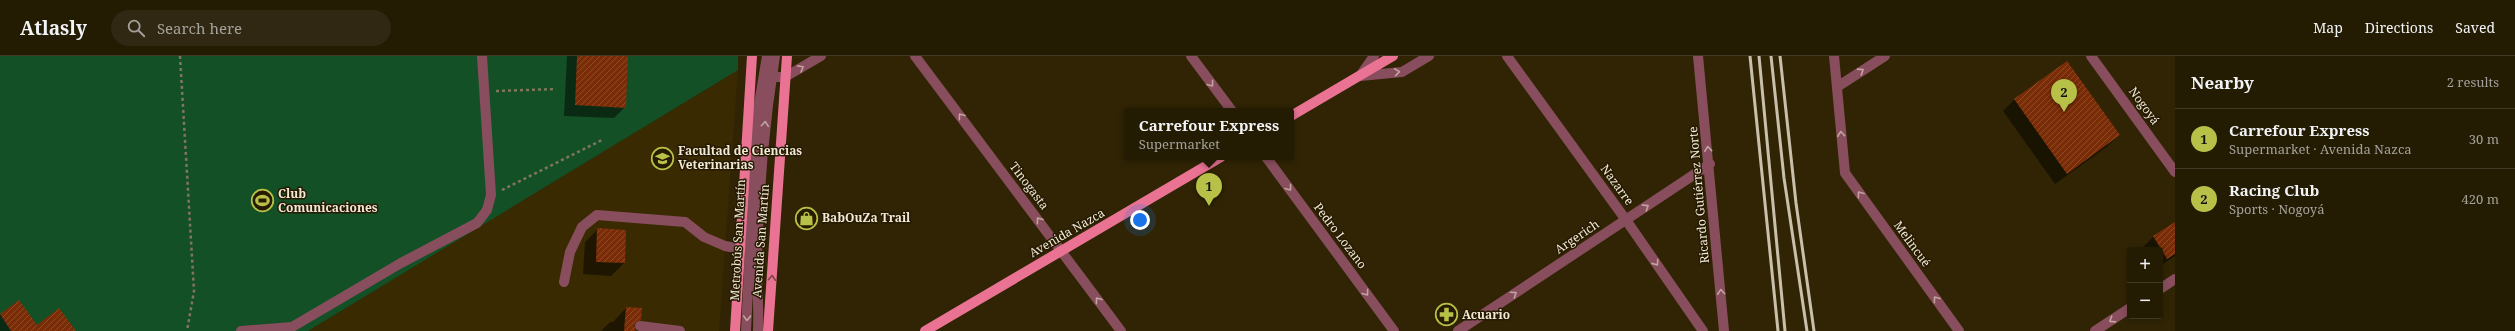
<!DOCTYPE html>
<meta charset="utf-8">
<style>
:root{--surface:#241b03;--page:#302812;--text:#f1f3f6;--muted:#a3a19a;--line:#413925;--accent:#b8c147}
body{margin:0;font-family:"Noto Serif",serif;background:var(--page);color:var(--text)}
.controls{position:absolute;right:12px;bottom:12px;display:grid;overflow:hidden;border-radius:4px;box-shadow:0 2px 6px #0003}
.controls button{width:36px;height:36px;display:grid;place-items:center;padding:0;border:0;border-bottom:1px solid var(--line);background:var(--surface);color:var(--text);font:20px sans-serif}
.you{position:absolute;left:1140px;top:164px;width:14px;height:14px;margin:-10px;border:3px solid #fff;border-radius:50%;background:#1a73e8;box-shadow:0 0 0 6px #1a73e833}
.badge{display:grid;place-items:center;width:26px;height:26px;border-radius:50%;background:var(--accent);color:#111;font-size:13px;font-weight:700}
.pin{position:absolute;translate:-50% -33px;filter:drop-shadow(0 1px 2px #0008)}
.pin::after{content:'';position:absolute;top:21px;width:14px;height:12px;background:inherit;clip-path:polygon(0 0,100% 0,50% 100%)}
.popup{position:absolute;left:1124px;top:52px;width:170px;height:52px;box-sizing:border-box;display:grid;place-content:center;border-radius:4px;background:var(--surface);filter:drop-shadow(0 1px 3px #0005);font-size:13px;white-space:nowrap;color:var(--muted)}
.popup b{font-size:15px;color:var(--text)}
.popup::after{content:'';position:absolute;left:50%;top:100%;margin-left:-8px;border:8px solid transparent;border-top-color:var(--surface)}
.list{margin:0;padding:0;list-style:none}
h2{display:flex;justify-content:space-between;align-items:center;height:52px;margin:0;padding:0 16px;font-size:17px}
h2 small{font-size:13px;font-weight:400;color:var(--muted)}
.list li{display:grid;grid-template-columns:26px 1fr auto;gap:12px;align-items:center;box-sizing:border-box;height:60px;padding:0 16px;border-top:1px solid var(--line)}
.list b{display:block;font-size:15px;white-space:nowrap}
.list p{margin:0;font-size:13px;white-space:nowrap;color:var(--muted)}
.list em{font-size:13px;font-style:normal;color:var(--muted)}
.icon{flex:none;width:22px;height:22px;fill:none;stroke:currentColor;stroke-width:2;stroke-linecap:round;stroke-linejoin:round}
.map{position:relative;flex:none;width:2175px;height:275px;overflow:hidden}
header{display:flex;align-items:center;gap:24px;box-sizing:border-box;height:56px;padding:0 20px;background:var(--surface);border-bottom:1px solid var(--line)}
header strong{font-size:19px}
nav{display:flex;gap:22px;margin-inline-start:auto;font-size:14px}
.search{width:280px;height:36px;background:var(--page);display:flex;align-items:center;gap:10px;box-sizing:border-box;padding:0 14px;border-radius:22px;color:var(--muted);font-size:15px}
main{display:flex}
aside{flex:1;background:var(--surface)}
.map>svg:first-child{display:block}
</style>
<header>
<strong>Atlasly</strong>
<div class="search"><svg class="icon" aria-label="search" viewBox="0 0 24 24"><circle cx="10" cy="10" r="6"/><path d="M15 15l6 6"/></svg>Search here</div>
<nav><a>Map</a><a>Directions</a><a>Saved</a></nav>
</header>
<main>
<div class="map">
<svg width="2175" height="275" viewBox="0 0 2175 275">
<defs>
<pattern id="building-hatch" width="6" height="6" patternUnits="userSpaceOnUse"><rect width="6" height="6" fill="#792c05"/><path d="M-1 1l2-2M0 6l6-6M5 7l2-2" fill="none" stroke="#8c4b29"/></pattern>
</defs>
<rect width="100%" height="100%" fill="#302404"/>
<!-- built -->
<path fill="#3a2a02" d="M738,14L719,275H308Z"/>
<!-- pitch -->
<path fill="#145026" d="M0,0H738V14L308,275H0Z"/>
<!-- shadow -->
<path fill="#0007" d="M567,0H627L625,51L614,62L564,60Z
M2067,6L2119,79L2108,90L2055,128L2003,55L2014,44Z
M2175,167V200L2160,210V194H2147L2144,190L2153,181Z
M598,173L624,207L611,220L583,218L585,186Z
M19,245L37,270L74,275H0V259Z
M626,252L635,275H601L610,266H613Z"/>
<!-- building -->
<path fill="url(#building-hatch)" d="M577,0H628L626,52L575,49Z
M2067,5L2120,79L2067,118L2014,43Z
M2175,166V198L2167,203L2153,180Z
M597,172L626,174L625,207L596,206Z
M19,244L37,269L59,252L76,275H11L0,258Z
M626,251L642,252L641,264L634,269L636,275H624Z"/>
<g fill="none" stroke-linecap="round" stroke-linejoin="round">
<!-- path -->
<path stroke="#80765c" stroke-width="2.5" stroke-dasharray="3 3" stroke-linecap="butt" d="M180,0L194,235L187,275
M496,35L556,33
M502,134L602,84"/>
<!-- minor -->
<path stroke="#884e5d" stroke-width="10" d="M915,0L1121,275
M1191,0L1232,55
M1507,0L1626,164L1703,275
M1698,0L1724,275
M1834,0L1845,117L1959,275
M2091,0L2175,116
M1360,20L1402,16L1429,0
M1360,20L1374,0
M765,21H785L821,0
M1837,31L1885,0
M1266,101L1394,275
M564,226L570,196L582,171L597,159L685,166L704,181L725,190L741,193
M2160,233L2175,223
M640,270L680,275
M241,275L292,271L401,207L477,167L487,154L491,139L482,0
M746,275L756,66L767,0
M758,275C759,253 757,231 757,208C758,139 764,69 775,0
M1458,275L1710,108
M2095,275L2130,252"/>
<!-- major -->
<path stroke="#ea7394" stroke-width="10" d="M1291,60L1393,0
M735,275L752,0
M768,275L787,0
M925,275L1221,101"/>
<!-- rail -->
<path stroke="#c8c0ab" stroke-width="3" d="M1750,0L1778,275
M1759,0L1785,275
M1771,0L1784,122L1807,275
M1780,0L1796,147L1814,275"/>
</g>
<!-- one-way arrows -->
<defs><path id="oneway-chevron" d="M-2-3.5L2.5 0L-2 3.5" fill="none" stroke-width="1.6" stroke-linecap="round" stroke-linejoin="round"/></defs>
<g stroke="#c1a3a0">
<use href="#oneway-chevron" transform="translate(801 12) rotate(-30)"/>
<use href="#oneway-chevron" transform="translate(1861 15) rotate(-33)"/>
<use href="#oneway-chevron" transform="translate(1397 16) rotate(-8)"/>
<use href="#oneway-chevron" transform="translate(1211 28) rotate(53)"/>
<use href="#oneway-chevron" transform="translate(961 60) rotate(-127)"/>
<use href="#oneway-chevron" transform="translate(765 68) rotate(-85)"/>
<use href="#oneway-chevron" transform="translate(1841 78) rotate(-95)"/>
<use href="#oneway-chevron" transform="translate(1708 93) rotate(-96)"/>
<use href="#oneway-chevron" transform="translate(1289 132) rotate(53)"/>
<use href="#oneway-chevron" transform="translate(1860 138) rotate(-126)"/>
<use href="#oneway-chevron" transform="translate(1646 151) rotate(-33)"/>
<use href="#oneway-chevron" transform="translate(1039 164) rotate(-127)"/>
<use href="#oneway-chevron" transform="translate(1656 207) rotate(55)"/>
<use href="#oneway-chevron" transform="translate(1721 236) rotate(-95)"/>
<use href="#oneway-chevron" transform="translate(1366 237) rotate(53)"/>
<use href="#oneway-chevron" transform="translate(1514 238) rotate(-34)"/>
<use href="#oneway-chevron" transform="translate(1936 243) rotate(-126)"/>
<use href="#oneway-chevron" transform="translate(1098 244) rotate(-127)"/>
<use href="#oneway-chevron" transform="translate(747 262) rotate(92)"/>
<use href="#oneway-chevron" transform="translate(2112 264) rotate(147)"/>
</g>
<use stroke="#7e4243" href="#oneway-chevron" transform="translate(772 222) rotate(-86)"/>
<!-- icons -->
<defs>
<symbol id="university-ring" viewBox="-11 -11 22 22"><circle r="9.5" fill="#261a00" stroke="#b8c147" stroke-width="1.5"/><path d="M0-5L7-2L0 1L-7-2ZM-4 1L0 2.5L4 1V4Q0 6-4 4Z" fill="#b8c147"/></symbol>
<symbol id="stadium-ring" viewBox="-11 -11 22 22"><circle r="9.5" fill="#261a00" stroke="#b8c147" stroke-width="1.5"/><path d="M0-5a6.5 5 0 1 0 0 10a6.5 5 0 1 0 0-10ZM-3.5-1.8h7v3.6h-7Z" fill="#b8c147"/></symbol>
<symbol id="shop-ring" viewBox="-11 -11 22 22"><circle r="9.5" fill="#261a00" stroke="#b8c147" stroke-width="1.5"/><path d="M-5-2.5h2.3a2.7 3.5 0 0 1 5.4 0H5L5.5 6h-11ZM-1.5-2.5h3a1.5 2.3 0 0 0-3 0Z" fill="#b8c147"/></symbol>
<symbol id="pharmacy-ring" viewBox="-11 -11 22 22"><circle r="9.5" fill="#261a00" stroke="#b8c147" stroke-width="1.5"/><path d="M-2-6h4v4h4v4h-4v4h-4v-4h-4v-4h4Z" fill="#b8c147"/></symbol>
</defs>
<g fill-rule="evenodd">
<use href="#university-ring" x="650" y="90" width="25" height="25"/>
<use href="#stadium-ring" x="250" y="132" width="25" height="25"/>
<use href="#shop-ring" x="794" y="150" width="25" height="25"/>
<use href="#pharmacy-ring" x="1434" y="246" width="25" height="25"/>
</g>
<g text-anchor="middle" stroke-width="3" stroke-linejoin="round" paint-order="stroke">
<!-- street labels -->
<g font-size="12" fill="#f0e9d7" stroke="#261a00">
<text transform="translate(2144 50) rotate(54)" y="4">Nogoyá</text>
<text transform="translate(1617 129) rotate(54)" y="4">Nazarre</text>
<text transform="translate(1029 130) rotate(53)" y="4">Tinogasta</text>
<text transform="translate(1699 139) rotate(-95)" y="4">Ricardo Gutiérrez Norte</text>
<text transform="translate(1067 177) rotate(-30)" y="4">Avenida Nazca</text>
<text transform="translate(1340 180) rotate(53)" y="4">Pedro Lozano</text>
<text transform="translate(1577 181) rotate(-34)" y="4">Argerich</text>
<text transform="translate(738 184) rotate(-87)" y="4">Metrobús San Martín</text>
<text transform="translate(761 185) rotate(-86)" y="4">Avenida San Martín</text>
<text transform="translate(1912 188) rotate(54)" y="4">Melincué</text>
</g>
<!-- poi labels -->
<g font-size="12" font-weight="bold" fill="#f0e9d7" stroke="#261a00" text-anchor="start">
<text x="678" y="99">Facultad de Ciencias<tspan x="678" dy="14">Veterinarias</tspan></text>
<text x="278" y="142">Club<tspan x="278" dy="14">Comunicaciones</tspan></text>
<text x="822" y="166">BabOuZa Trail</text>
<text x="1462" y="263">Acuario</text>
</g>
</g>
</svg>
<div class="controls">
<button>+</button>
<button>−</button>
</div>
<div class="you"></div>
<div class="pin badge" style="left:1209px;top:150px">1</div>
<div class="popup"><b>Carrefour Express</b>Supermarket</div>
<div class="pin badge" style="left:2064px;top:56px">2</div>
</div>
<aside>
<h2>Nearby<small>2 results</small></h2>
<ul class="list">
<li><span class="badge">1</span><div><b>Carrefour Express</b><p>Supermarket · Avenida Nazca</p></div><em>30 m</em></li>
<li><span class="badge">2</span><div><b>Racing Club</b><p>Sports · Nogoyá</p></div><em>420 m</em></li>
</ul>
</aside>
</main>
